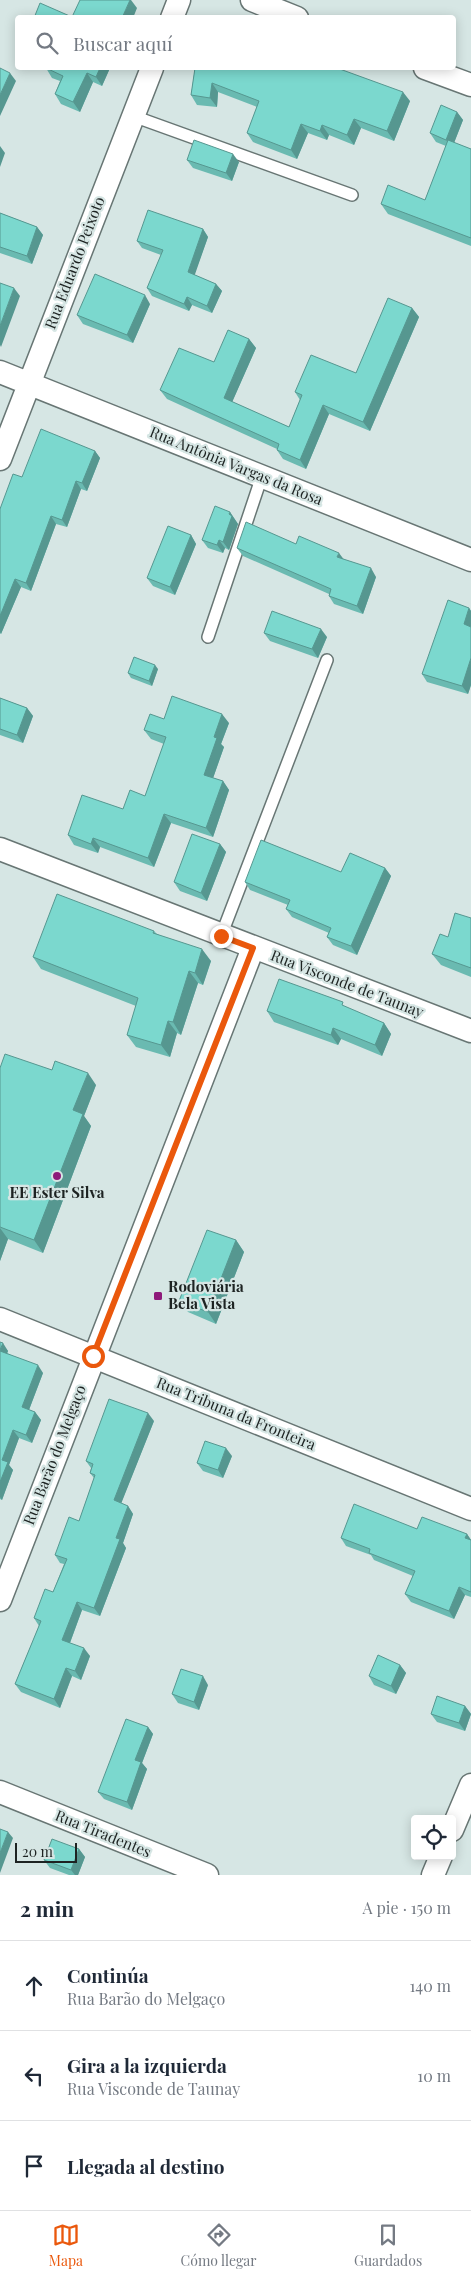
<!DOCTYPE html>
<html lang="es">
<meta charset="utf-8">
<style>
:root{--surface:#fff;--page:#f6f6f7;--text:#1f2937;--muted:#747a83;--line:#e0e1e3;--accent:#ea580c}
body{margin:0;font-family:"Playfair Display",serif;background:var(--page);color:var(--text)}
.controls{position:absolute;right:15px;bottom:15px;display:grid;overflow:hidden;border-radius:5px;box-shadow:0 2px 12px #0003}
.controls button{width:45px;height:45px;display:grid;place-items:center;padding:0;border:0;border-bottom:1px solid var(--line);background:var(--surface);color:var(--text);font:25px sans-serif}
.scale{position:absolute;left:15px;bottom:12px;width:62px;box-sizing:border-box;padding-left:5px;border:2px solid #1d2322;border-top:0;font-size:14px;line-height:18px;white-space:nowrap;color:#1d2322;-webkit-text-stroke:4px #d6e6e4;paint-order:stroke}
.stop{position:absolute;width:15px;height:15px;margin:-11px;border:4px solid #ea580c;border-radius:50%;background:#fff}
.stop.end{background:#ea580c;border-color:#fff;box-shadow:0 1px 5px #0008}
.list{margin:0;padding:0;list-style:none}
h2{display:flex;justify-content:space-between;align-items:center;height:65px;margin:0;padding:0 20px;font-size:21px}
h2 small{font-size:16px;font-weight:400;color:var(--muted)}
.list li{display:grid;grid-template-columns:32px 1fr auto;gap:15px;align-items:center;box-sizing:border-box;height:90px;padding:0 20px;border-top:1px solid var(--line)}
.list b{display:block;font-size:19px;white-space:nowrap}
.list p{margin:0;font-size:16px;white-space:nowrap;color:var(--muted)}
.list em{font-size:16px;font-style:normal;color:var(--muted)}
.icon{flex:none;width:28px;height:28px;fill:none;stroke:currentColor;stroke-width:2;stroke-linecap:round;stroke-linejoin:round}
.map{position:relative;flex:none;width:471px;height:1875px;overflow:hidden}
.search{position:absolute;background:var(--surface);box-shadow:0 2px 12px #0003;left:15px;right:15px;top:15px;height:55px;display:flex;align-items:center;gap:12px;box-sizing:border-box;padding:0 18px;border-radius:5px;color:var(--muted);font-size:19px}
.sheet{height:335px;background:var(--surface)}
nav{display:flex;justify-content:space-around;align-items:center;box-sizing:border-box;height:70px;border-top:1px solid var(--line);background:var(--surface);font-size:14px;color:var(--muted)}
nav a{display:grid;justify-items:center;gap:2px}
nav .on{color:var(--accent)}
.map>svg:first-child{display:block}
</style>
<div class="map">
<svg width="471" height="1875" viewBox="0 0 471 1875">
<rect width="100%" height="100%" fill="#d6e6e4"/>
<g fill="none" stroke-linecap="round" stroke-linejoin="round">
<defs>
<path id="lane" d="M133,116L352,195
M208,637L262,476
M221,936L327,660"/>
<path id="street" d="M252,0L297,18
M172,18L179,0
M425,68L471,85
M0,372L471,560
M0,459L152,68
M0,849L471,1031
M0,1319L471,1509
M0,1600L253,948
M0,1792L207,1875
M452,1830L471,1785
M433,1875L441,1856"/>
</defs>
<!-- lane casing -->
<use href="#lane" stroke="#687674" stroke-width="14"/>
<!-- street casing -->
<use href="#street" stroke="#687674" stroke-width="25"/>
<!-- lane -->
<use href="#lane" stroke="#fff" stroke-width="11"/>
<!-- street -->
<use href="#street" stroke="#fff" stroke-width="22"/>
</g>
<!-- wall -->
<path fill="#6abab1" d="M46,68H110L102,86L93,82L80,112L61,104L55,94L60,81L52,78Z
M195,68L410,101L394,141L361,128L354,145L329,135L327,140L308,133L297,159L253,142L247,133L257,107L218,92L217,107L197,105L191,95Z
M457,112L463,120L454,143L471,149V246L388,214L381,204L425,200L446,146L436,142L430,133Z
M187,160L239,162L232,181L193,168Z
M0,213L37,227L43,235L32,264L0,253Z
M203,229L208,237L194,275L216,284L222,291L212,313L192,305L189,311L152,296L147,288L161,255L142,248L137,241Z
M150,304L133,343L83,324L77,315Z
M412,308L419,317L370,431L329,414L306,469L283,459L277,450V449L167,399L160,390L214,362L249,339L256,348L232,402L289,427L300,400L295,392L356,373Z
M95,451L100,458L87,491L81,489L67,527L56,524L31,591L21,587L1,634L0,633V509L22,477Z
M230,512L238,524L229,550L225,548L223,553L208,548L202,540Z
M191,535L196,544L175,595L153,586L147,578Z
M296,544L343,559L376,577L363,614L334,604L329,596V594L243,556L237,548Z
M469,608L471,611V685L468,694L427,682L422,674Z
M264,633L327,637L318,658L270,641Z
M158,669L152,686L131,678L128,673Z
M0,698L27,708L33,716L23,743L0,735Z
M164,719L229,723L221,744L224,747L213,778L223,781L229,790L213,837L171,823L154,867L100,847L98,853L74,845L68,835L123,809L145,796L164,744L151,739L144,730Z
M220,844L226,852L207,901L180,891L174,882Z
M385,868L391,876L357,955L333,945L327,937L329,933L292,917L286,909L288,905L250,890L245,882Z
M471,918V977L441,965L432,954L448,937Z
M154,931L157,934L211,961L203,985L198,983L181,1035L177,1033L170,1057L136,1047L127,1035L136,1006L41,969L33,957Z
M347,1008L384,1023L391,1034L382,1056L341,1039L338,1045L274,1022L267,1011Z
M0,1068L52,1070L96,1085L84,1116L91,1126L43,1253L8,1239L0,1261Z
M236,1240L244,1252L216,1324L188,1312L179,1301Z
M0,1342L8,1351L7,1353L43,1373L29,1410L35,1412L41,1420L32,1443L19,1438L9,1465L13,1470L2,1500L0,1499Z
M154,1421L121,1503L128,1506L133,1514L123,1543L126,1548L100,1616L82,1610L70,1643L90,1656L81,1680L72,1676L60,1708L21,1692L15,1684L39,1626L34,1618L53,1592L64,1564L60,1563L55,1555L79,1521L94,1478L90,1473L91,1468L86,1461Z
M232,1456L223,1478L203,1471L197,1463Z
M417,1529L467,1534L471,1540V1597L465,1595L454,1619L411,1602L405,1594L413,1576L374,1560L371,1555L346,1546L341,1538Z
M400,1665L406,1673L396,1694L374,1685L369,1676Z
M208,1685L199,1710L178,1703L172,1694Z
M465,1706L471,1714L465,1731L437,1722L431,1714Z
M148,1727L153,1734L142,1763L147,1769L132,1810L104,1799L98,1792Z
M79,1849L85,1857L78,1875H69L50,1868L44,1860Z"/>
<!-- shaded-wall -->
<path fill="#569790" d="M130,0H131L137,8L133,18H122Z
M100,68H110L102,86L96,77Z
M10,73L16,81L0,116V95Z
M87,73L93,82L80,112L73,102Z
M212,83L218,92L217,107L210,98Z
M403,92L410,101L394,141L387,131Z
M457,112L463,120L452,148L446,140Z
M354,119L361,128L354,145L347,135Z
M301,124L308,133L297,159L291,150Z
M322,125L329,135L327,140L320,131Z
M0,146L5,153L0,167Z
M233,154L239,162L232,181L226,173Z
M37,227L43,235L32,264L27,256Z
M203,229L208,237L193,280L188,272Z
M216,284L222,291L212,313L207,306Z
M14,288L20,296L1,347L0,345V326Z
M145,295L150,304L133,343L127,335Z
M187,297L192,305L189,311L184,304Z
M412,308L419,317L370,431L363,422Z
M249,339L256,348L230,407L224,398Z
M323,405L329,414L306,469L300,460Z
M95,451L100,458L87,491L82,483Z
M76,481L81,489L67,527L62,520Z
M230,512L238,524L229,550L223,542Z
M51,516L56,524L31,591L26,583Z
M191,535L196,544L175,595L170,587Z
M219,540L225,548L223,553L217,545Z
M339,553L345,561L337,557Z
M371,568L376,577L363,614L357,606Z
M15,579L21,587L1,634L0,632V616Z
M469,608L471,611V627L464,624Z
M321,629L327,637L318,658L312,649Z
M471,658V685L468,694L462,686Z
M155,665L158,669L152,686L149,681Z
M27,708L33,716L23,743L17,735Z
M222,714L229,723L221,744L224,747L211,784L204,775L214,737Z
M223,781L229,790L213,837L206,828Z
M164,814L171,823L154,867L148,858Z
M93,838L100,847L98,853L91,844Z
M220,844L226,852L207,901L201,893Z
M385,868L391,876L357,955L351,946Z
M202,949L211,961L203,985L195,973Z
M189,971L198,983L181,1035L173,1022Z
M168,1021L177,1033L170,1057L161,1045Z
M384,1023L391,1034L382,1056L375,1045Z
M333,1028L341,1039L338,1045L331,1035Z
M88,1073L96,1085L84,1116L91,1126L43,1253L34,1240L73,1110Z
M0,1228L8,1239L0,1261Z
M236,1240L244,1252L216,1324L208,1312Z
M3,1343L8,1351L5,1359L0,1351Z
M38,1365L43,1373L27,1415L22,1407Z
M35,1412L41,1420L32,1443L26,1435Z
M148,1413L154,1421L119,1509L114,1500Z
M13,1430L19,1438L9,1465L13,1470L2,1500L0,1497V1482L2,1460Z
M226,1448L232,1456L223,1478L218,1470Z
M128,1506L133,1514L123,1543L126,1548L100,1616L94,1608L116,1538Z
M467,1534L471,1540L465,1538Z
M459,1587L465,1595L454,1619L449,1611Z
M77,1602L82,1610L68,1648L62,1640Z
M84,1648L90,1656L81,1680L75,1671Z
M400,1665L406,1673L396,1694L391,1686Z
M66,1668L72,1676L60,1708L54,1699Z
M203,1676L208,1685L199,1710L194,1702Z
M465,1706L471,1714L465,1731L459,1723Z
M148,1727L153,1734L142,1763L147,1769L132,1810L127,1802L135,1760Z
M8,1832L13,1838L0,1873V1853Z
M79,1849L85,1857L78,1875H75L71,1870Z"/>
<!-- building -->
<path fill="#7bd8ce" stroke="#569790" d="M80,0H130L122,18H34L40,3L72,17Z
M0,68L10,73L0,95Z
M46,68H100L96,77L87,73L73,102L55,94L63,76Z
M195,68H337L403,92L387,131L354,119L347,135L322,125L320,131L301,124L291,150L247,133L259,101L212,83L210,98L191,95Z
M441,105L457,112L446,140L430,133Z
M194,140L233,154L226,173L187,160Z
M448,140L471,149V238L381,204L388,185L425,200Z
M148,210L203,229L188,272L216,284L207,306L187,297L184,304L147,288L163,250L137,241Z
M0,213L37,227L27,256L0,247Z
M95,274L145,295L127,335L77,315Z
M0,283L14,288L0,326Z
M388,298L412,308L363,422L323,405L300,460L277,450L279,444L160,390L179,348L214,362L228,330L249,339L224,398L289,427L302,395L295,392L311,355L356,373Z
M41,429L95,451L82,483L76,481L62,520L51,516L26,583L15,579L0,616V509L13,474L22,477Z
M215,506L230,512L229,514L232,516L223,542L219,540L217,545L202,540Z
M246,522L296,544L299,536L339,553L337,557L371,568L357,606L329,596L331,589L237,548Z
M168,526L191,535L170,587L147,578Z
M448,600L469,608L464,624L471,627V658L462,686L422,674Z
M272,611L321,629L312,649L264,633Z
M134,657L155,665L149,681L128,673Z
M172,696L222,714L214,737L217,738L204,775L223,781L206,828L164,814L148,858L93,838L91,844L68,835L82,795L123,809L130,790L145,796L166,737L144,730L150,714L164,719Z
M0,698L27,708L17,735L0,729Z
M192,834L220,844L201,893L174,882Z
M261,840L341,872L350,853L385,868L351,946L327,937L331,928L286,909L290,900L245,882Z
M57,894L154,931L153,933L202,949L195,973L189,971L173,1022L168,1021L161,1045L127,1035L138,998L33,957Z
M455,913L471,918V968L432,954L440,934L448,937Z
M279,979L343,1002L342,1005L384,1023L375,1045L333,1028L331,1035L267,1011Z
M5,1054L52,1070L55,1061L88,1073L73,1110L83,1114L34,1240L0,1227V1068Z
M207,1230L236,1240L208,1312L179,1301Z
M0,1342L3,1343L0,1350Z
M0,1351L38,1365L22,1407L35,1412L26,1435L13,1430L2,1460L8,1462L0,1482Z
M109,1399L148,1413L114,1500L128,1506L116,1538L120,1539L94,1608L77,1602L62,1640L84,1648L75,1671L66,1668L54,1699L15,1684L41,1621L34,1618L45,1589L53,1592L67,1559L55,1555L69,1517L79,1521L95,1475L90,1473L93,1464L86,1461Z
M205,1441L226,1448L218,1470L197,1463Z
M354,1504L417,1529L422,1517L467,1534L465,1538L471,1540V1592L459,1587L449,1611L405,1594L415,1571L369,1553L370,1549L341,1538Z
M378,1655L400,1665L391,1686L369,1676Z
M181,1669L203,1676L194,1702L172,1694Z
M437,1696L465,1706L459,1723L431,1714Z
M126,1719L148,1727L135,1760L141,1762L127,1802L98,1792Z
M0,1829L8,1832L0,1853Z
M52,1839L79,1849L71,1870L44,1860Z"/>
<g fill="none" stroke-linecap="round" stroke-linejoin="round">
<!-- route -->
<path stroke="#ea580c" stroke-width="6" d="M93,1356L253,948L221,936"/>
</g>
<!-- markers -->
<g fill="#8e1a7a" stroke="#d6e6e4" stroke-width="2">
<circle cx="57" cy="1176" r="5"/>
<rect x="153" y="1291" width="10" height="10" rx="2.5"/>
</g>
<g text-anchor="middle" stroke-width="4.5" stroke-linejoin="round" paint-order="stroke">
<!-- street labels -->
<g font-size="15" fill="#1d2322" stroke="#d6e6e4">
<text transform="translate(75 263) rotate(-69)" y="5">Rua Eduardo Peixoto</text>
<text transform="translate(236 466) rotate(22)" y="5">Rua Antônia Vargas da Rosa</text>
<text transform="translate(347 984) rotate(21)" y="5">Rua Visconde de Taunay</text>
<text transform="translate(236 1414) rotate(22)" y="5">Rua Tribuna da Fronteira</text>
<text transform="translate(55 1455) rotate(-69)" y="5">Rua Barão do Melgaço</text>
<text transform="translate(103 1834) rotate(22)" y="5">Rua Tiradentes</text>
</g>
<!-- poi labels -->
<g font-size="15" font-weight="bold" fill="#1d2322" stroke="#d6e6e4">
<text x="57" y="1198">EE Ester Silva</text>
<text x="168" y="1292" text-anchor="start">Rodoviária<tspan x="168" dy="17">Bela Vista</tspan></text>
</g>
</g>
</svg>
<div class="controls">
<button><svg class="icon" aria-label="locate" viewBox="0 0 24 24"><circle cx="12" cy="12" r="6"/><path d="M12 2v4M12 18v4M2 12h4M18 12h4"/></svg></button>
</div>
<div class="scale">20 m</div>
<div class="stop" style="left:93px;top:1356px"></div>
<div class="stop end" style="left:221px;top:936px"></div>
<div class="search"><svg class="icon" aria-label="search" viewBox="0 0 24 24"><circle cx="10" cy="10" r="6"/><path d="M15 15l6 6"/></svg>Buscar aquí</div>
</div>
<section class="sheet">
<h2>2 min<small>A pie · 150 m</small></h2>
<ul class="list">
<li><svg class="icon" aria-label="ahead" viewBox="0 0 24 24"><path d="M12 20V5M6 11l6-6 6 6"/></svg><div><b>Continúa</b><p>Rua Barão do Melgaço</p></div><em>140 m</em></li>
<li><svg class="icon" aria-label="left" viewBox="0 0 24 24"><path d="M17 20v-9H6M10 6l-5 5 5 5"/></svg><div><b>Gira a la izquierda</b><p>Rua Visconde de Taunay</p></div><em>10 m</em></li>
<li><svg class="icon" aria-label="arrive" viewBox="0 0 24 24"><path d="M6 21V4h12l-3 4 3 4H6"/></svg><div><b>Llegada al destino</b></div></li>
</ul>
</section>
<nav>
<a class="on"><svg class="icon" aria-label="map" viewBox="0 0 24 24"><path d="M3 6l6-2 6 2 6-2v14l-6 2-6-2-6 2zM9 4v14M15 6v14"/></svg>Mapa</a>
<a><svg class="icon" aria-label="directions" viewBox="0 0 24 24"><path d="M12 3l9 9-9 9-9-9zM9 14v-3h6M13 9l2 2-2 2"/></svg>Cómo llegar</a>
<a><svg class="icon" aria-label="saved" viewBox="0 0 24 24"><path d="M7 4h10v16l-5-4-5 4z"/></svg>Guardados</a>
</nav>
